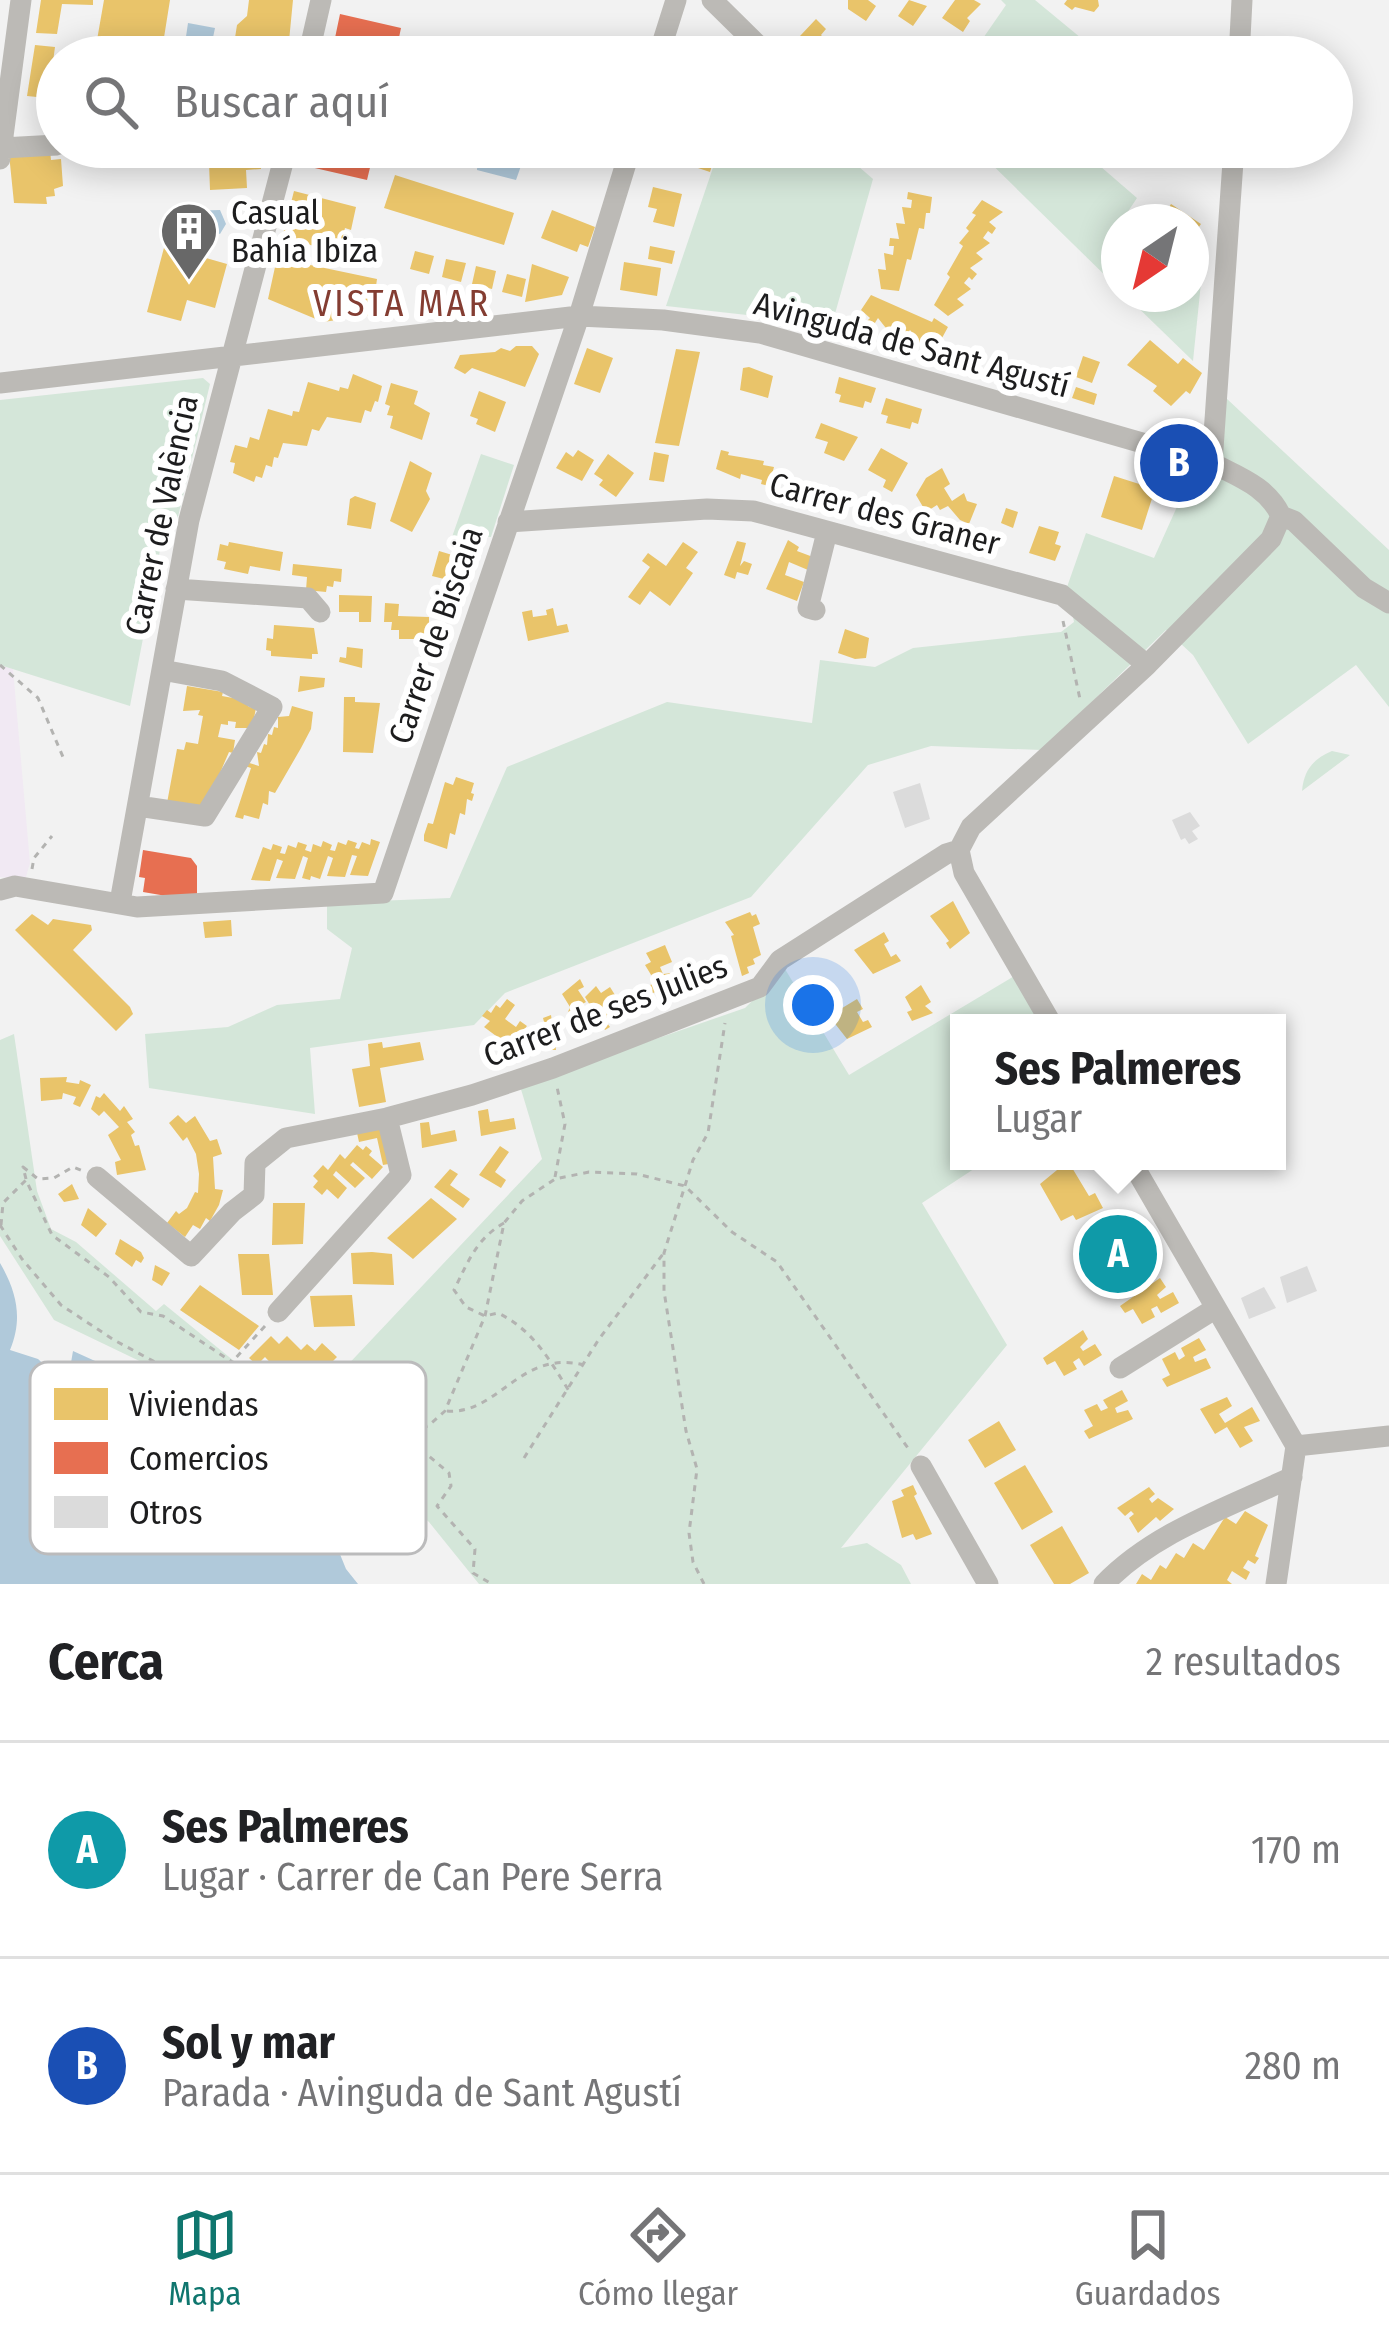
<!DOCTYPE html>
<html lang="es">
<meta charset="utf-8">
<style>
:root{--surface:#fff;--page:#f6f6f6;--text:#202124;--muted:#757577;--line:#e0e0e0;--accent:#0f766e}
body{margin:0;font-family:"Fira Sans Condensed",sans-serif;background:var(--page);color:var(--text)}
.compass{position:absolute;left:1101px;top:204px;width:108px;height:108px;border-radius:50%;background:var(--surface);box-shadow:0 6px 30px #0003;rotate:215deg}
.you{position:absolute;left:813px;top:1005px;width:42px;height:42px;margin:-30px;border:9px solid #fff;border-radius:50%;background:#1a73e8;box-shadow:0 0 0 18px #1a73e833}
.badge{display:grid;place-items:center;width:78px;height:78px;border-radius:50%;background:var(--accent);color:#fff;font-size:39px;font-weight:700}
.pin{position:absolute;translate:-50% -50%;border:6px solid #fff;box-shadow:0 3px 12px #0006}
.popup{position:absolute;left:950px;top:1014px;width:336px;height:156px;box-sizing:border-box;display:grid;place-content:center;border-radius:0px;background:var(--surface);filter:drop-shadow(0 3px 9px #0005);font-size:39px;white-space:nowrap;color:var(--muted)}
.popup b{font-size:45px;color:var(--text)}
.popup::after{content:'';position:absolute;left:50%;top:100%;margin-left:-24px;border:24px solid transparent;border-top-color:var(--surface)}
.list{margin:0;padding:0;list-style:none}
h2{display:flex;justify-content:space-between;align-items:center;height:156px;margin:0;padding:0 48px;font-size:51px}
h2 small{font-size:39px;font-weight:400;color:var(--muted)}
.list li{display:grid;grid-template-columns:78px 1fr auto;gap:36px;align-items:center;box-sizing:border-box;height:216px;padding:0 48px;border-top:3px solid var(--line)}
.list b{display:block;font-size:45px;white-space:nowrap}
.list p{margin:0;font-size:39px;white-space:nowrap;color:var(--muted)}
.list em{font-size:39px;font-style:normal;color:var(--muted)}
.icon{flex:none;width:66px;height:66px;fill:none;stroke:currentColor;stroke-width:2;stroke-linecap:round;stroke-linejoin:round}
.map{position:relative;flex:none;width:1389px;height:1584px;overflow:hidden}
.search{position:absolute;background:var(--surface);box-shadow:0 6px 30px #0003;left:36px;right:36px;top:36px;height:132px;display:flex;align-items:center;gap:30px;box-sizing:border-box;padding:0 42px;border-radius:66px;color:var(--muted);font-size:45px}
.sheet{height:588px;background:var(--surface)}
nav{display:flex;justify-content:space-around;align-items:center;box-sizing:border-box;height:168px;border-top:3px solid var(--line);background:var(--surface);font-size:33px;color:var(--muted)}
nav a{display:grid;justify-items:center;gap:6px}
nav .on{color:var(--accent)}
.map>svg:first-child{display:block}
</style>
<div class="map">
<svg width="1389" height="1584" viewBox="0 0 1389 1584">
<rect width="100%" height="100%" fill="#f2f2f2"/>
<!-- commercial -->
<path fill="#f1e9f3" d="M0,665L13,669L30,863L25,880L0,877Z"/>
<!-- green -->
<path fill="#d4e6d9" d="M1001,0H1035L1104,57H970L1006,5Z
M720,147H836L873,179L829,335L747,315L666,306Z
M974,147H1078L1137,198L1127,213L1138,222H1119V289Z
M1191,264L1202,273L1193,361L1124,294H1191Z
M203,378L210,384L176,525L165,524L130,706L0,665V400Z
M1226,398L1389,550V707L1356,665L1248,744L1193,655L1166,630L1042,750L931,746L868,765L751,897L505,993L474,1025L310,1048L315,1114L149,1088L145,1034L228,1027L277,1005L340,999L352,948L327,929V903L450,898L507,767L667,702L812,723L820,660L875,667L913,648L1061,632L1074,622L1067,587L1086,533L1154,558L1193,471L1221,452Z
M481,454L514,465L491,537H452Z
M1332,751L1350,755L1302,791C1304,770 1313,759 1332,751Z
M785,969L849,1075L1016,975L1043,1023H959V1161H986L922,1203L1007,1345L841,1548L867,1543L901,1565L911,1584H479L429,1522L333,1438L265,1432L202,1391L54,1320L0,1236V1040L14,1034L37,1191L51,1229L76,1242L156,1311L164,1304L234,1361L324,1390L542,1159L520,1086L745,1008Z"/>
<!-- water -->
<path fill="#b0c9da" d="M188,23L215,28L209,57H183Z
M478,147H502L505,155L513,157L516,147L527,149L516,180L477,170Z
M220,210L226,224L220,234L185,221L186,211Z
M0,1263C17,1292 23,1319 10,1350L38,1359L67,1386L73,1351L126,1375L134,1423L175,1458L264,1516L298,1517L335,1542L346,1569L358,1584H0Z"/>
<!-- homes -->
<path fill="#e9c46a" d="M41,0H93V5L62,4L57,34L36,33Z
M104,0H170L162,50L97,40Z
M249,0H293L289,41L270,45L268,57H232L237,25L247,16Z
M848,0H868L876,6L866,21L848,9Z
M909,0L927,6L913,26L898,16Z
M955,0H974L981,4L967,18L970,21L963,32L942,18Z
M1067,0H1098L1099,6L1094,12L1075,7L1072,10L1064,4Z
M816,19L826,29L821,35L827,42L833,36L846,49L839,57L823,46L817,52L800,36Z
M35,45L55,47L51,76H57V99L27,96Z
M100,48L136,55V57H98Z
M260,147L261,169L246,170L247,188L210,190L209,163L182,164L181,148Z
M678,147H708L705,156L714,159L710,172L698,168L701,159L677,151Z
M916,147H954L957,150L942,163L930,151L920,158L912,151Z
M50,150L51,160L61,159L63,186L54,189L55,196L46,197L47,204L14,203L9,154Z
M395,175L514,213L504,245L384,208Z
M653,187L682,194L674,227L653,222L657,209L648,207Z
M294,191L356,207L351,230L345,228L339,252L282,238Z
M908,192L932,197L930,213H926L924,229L919,228L911,260L907,259L899,291L881,289L878,269L886,270L884,253L893,255L894,246H889L890,238L899,239L896,223L905,224L902,207L911,208L912,200L907,199Z
M982,200L1003,212L989,222L996,228L992,234L988,231L983,238L990,243L976,253L983,259L970,268L977,274L972,280L969,277L964,283L971,289L957,299L964,305L948,316L934,305L950,277L947,274L963,246L959,243L969,231L966,228L976,215L972,213Z
M1171,204L1201,224L1191,238V222H1173L1176,218L1167,211Z
M552,210L595,227L588,247L580,244L577,252L541,238Z
M170,225L198,233L192,254L227,264L215,308L187,300L181,321L147,312Z
M650,246L675,251L672,264L648,259Z
M415,251L434,256L429,274L410,269Z
M277,258L377,279L372,315L323,322L268,299Z
M446,259L466,263L461,282L442,277Z
M624,262L661,268L657,296L620,290Z
M532,264L569,277L562,295L525,302Z
M476,266L496,271L492,289L472,284Z
M507,274L526,279L522,297L502,292Z
M871,295L932,322L934,318L948,327L936,349L926,335L920,343L910,330L905,337L894,324L889,332L878,318L873,326L867,321L870,318L861,310Z
M1150,340L1178,364L1183,358L1202,373L1190,394L1186,391L1171,406L1153,391L1157,386L1127,365Z
M516,346H532L539,354L525,387L472,368L465,374L454,368L460,355L495,352L501,348L510,351Z
M587,348L613,358L600,393L574,384Z
M676,349L700,352L679,446L655,443Z
M1083,356L1100,362L1092,383L1076,377Z
M749,367L773,376L768,398L740,390L743,368Z
M353,374L382,386L378,402L375,401L371,412L365,410L361,423L327,417L319,431L312,429L307,446L283,443L278,458L274,457L272,467L266,465L262,478L256,476L254,482L233,473L235,463L230,462L235,445L247,448L250,437L259,440L268,409L292,416L293,411L299,412L308,382L339,391L340,387L348,389Z
M839,377L876,388L871,403L865,401L863,408L839,402L841,395L835,393Z
M391,383L418,391L414,404L430,413L422,440L390,428L393,416L387,415L390,406L385,404Z
M1076,387L1097,394L1094,405L1072,398Z
M479,391L506,402L495,432L476,424L478,419L470,416Z
M886,398L922,409L918,424L912,422L910,429L886,423L888,416L881,414Z
M821,423L858,437L844,461L824,453L828,442L815,438Z
M881,448L908,463L892,492L883,487L886,480L868,470Z
M578,450L594,460L582,481L556,468L566,452L573,457Z
M721,450L729,452L728,455L764,461L763,465L774,467L769,486L761,484L762,480L741,474L740,479L716,469Z
M654,452L669,455L664,482L649,480Z
M608,454L634,473L616,497L599,485L603,480L594,474Z
M410,461L432,473L426,491L430,499L412,532L390,521Z
M942,468L950,484L944,488L952,501L964,493L967,501L977,504L969,524L960,520L948,506L940,510L937,505L926,512L916,495L926,478Z
M1114,476L1155,489L1142,530L1101,517Z
M355,496L376,503L371,529L347,525L350,499Z
M1006,508L1018,512L1013,528L1001,523Z
M1039,526L1059,532L1055,544L1061,546L1055,561L1029,553Z
M788,540L799,547L797,551L813,557L808,570L789,562L785,575L804,582L797,601L766,589Z
M737,541L746,543L740,566L744,561L752,564L748,575L737,572L735,579L724,575Z
M229,542L283,552L280,571L250,566L248,574L224,569L226,562L217,560L220,544L228,546Z
M683,542L698,552L686,568L693,573L670,606L650,591L640,605L628,597L650,567L642,561L648,553L666,566Z
M439,551L459,557L452,581L432,576Z
M293,564L342,569L341,582L334,581L333,587L327,586L326,592L306,590L307,577L292,575Z
M339,595L372,596L371,622H359V612H339Z
M385,603L399,604L398,616L429,617V629H445L444,652L428,651V645L414,644V639H399V630H391L392,622H384Z
M553,608L557,626L567,624L569,632L528,641L522,612L532,610L533,617L547,615L546,610Z
M274,625L314,628L318,654H312V659L271,656V651L266,650L267,638L273,639Z
M845,629L869,638L866,658L855,659L838,653Z
M347,647L363,649L362,668L339,662L340,657L346,658Z
M300,676L325,678L324,687L298,692Z
M187,686L223,692L222,696L244,700L249,707L256,708L252,728H235L236,722L228,721V725L221,724L218,737L235,740L233,753L229,752L204,810L167,803L177,749L184,750L186,742L198,744L203,716L198,715L200,710L183,711Z
M344,697H355V702L380,703L373,753L343,752Z
M292,706L313,712L311,729L301,748L275,793L269,791L268,805L263,803L259,819L244,815L243,819L235,817L251,768L242,765L243,761L259,766L257,752L261,753L264,744L267,745L268,734L272,735L274,727L278,728V717L289,716Z
M456,777L474,783L471,793L474,794L472,801L467,799L465,815L460,813L455,835L450,833L447,849L424,841V835L428,823L433,824L445,782L453,785Z
M371,839L380,842L368,876L350,875L357,856L352,855L345,877L327,876L333,858L328,856L320,879L311,876L310,880L302,878L308,858L303,856L295,879L276,878L283,861L277,859L270,881L251,880L263,847L271,850L273,844L282,847L280,853L285,854L288,845L296,848L298,842L307,845L305,850L311,852L313,844L321,847L323,841L332,845L330,850L335,851L338,842L346,845L348,840L357,843L355,848L359,849L362,842L370,845Z
M953,901L970,933L950,949L946,943L949,941L930,916Z
M750,912L752,916L756,914L760,924L753,927L761,955L753,959L755,964L747,967L749,973L742,976L731,936L734,935L725,922Z
M32,914L48,925L53,919L91,925L92,930L73,950L130,1007L133,1014L116,1031L15,930Z
M231,920L232,936L205,938L203,922Z
M884,932L889,941L884,944L891,957L896,954L901,961L873,974L854,950Z
M665,945L672,962L660,967L663,974L672,973L676,984L653,993L650,985L656,983L645,965L651,962L646,953Z
M722,956L732,977L693,994L684,971Z
M580,979L584,987L578,990L586,1002L568,1012L570,1007L562,994Z
M921,985L931,1002L925,1006L933,1013L912,1021L907,1012L912,1010L905,997Z
M596,986L601,993L610,987L625,1011L607,1023L610,1027L605,1030L585,997Z
M507,999L515,1005L505,1019L516,1027L520,1021L527,1026L523,1031L527,1034L523,1039L519,1036L515,1050L484,1027L490,1021L482,1016L487,1010L491,1013L496,1005L500,1008Z
M857,999L863,1009L857,1012L863,1022L868,1020L872,1027L847,1039L829,1016Z
M551,1015L556,1050H536L532,1041L537,1036L548,1037L543,1018Z
M382,1042L383,1048L420,1042L424,1060L380,1068L386,1102L359,1107L352,1069L370,1066L368,1044Z
M67,1077L66,1082L79,1084L80,1080L91,1085L80,1107L73,1104L76,1097L63,1093L62,1099L41,1101L40,1078Z
M104,1093L120,1111L124,1106L133,1119L127,1122L135,1132L131,1135L135,1146L139,1145L146,1170L117,1175L115,1162L121,1160L108,1135L119,1127L104,1111L99,1116L91,1109L96,1096L100,1098Z
M488,1109L490,1122L514,1118L516,1129L481,1136L478,1111Z
M178,1115L186,1123L195,1116L210,1141L217,1139L222,1154L213,1157L215,1189L223,1190L219,1205L210,1221L206,1218L200,1229L193,1225L185,1237L167,1223L176,1211L179,1214L187,1208L195,1192L198,1193L199,1174L196,1154L187,1137L183,1141L169,1123Z
M429,1122L431,1135L455,1130L457,1141L422,1148L420,1123Z
M384,1126L394,1163L383,1165L377,1138L359,1142L357,1133Z
M357,1145L363,1150L366,1146L372,1151L369,1155L383,1167L372,1179L353,1162L350,1165L365,1178L355,1188L336,1171L333,1175L347,1188L338,1199L327,1189L322,1195L313,1187L318,1181L313,1176L323,1165L328,1170L340,1154L345,1159Z
M500,1146L509,1152L495,1172L506,1180L501,1188L479,1175Z
M1068,1161L1089,1196L1095,1193L1103,1208L1076,1220L1073,1215L1061,1221L1040,1184Z
M450,1169L458,1174L450,1185L470,1199L463,1208L434,1187Z
M72,1184L79,1199L64,1202L58,1194Z
M431,1198L457,1219L413,1259L387,1238Z
M273,1203H305L303,1244L272,1245Z
M88,1208L107,1224L96,1237L81,1225Z
M1124,1231L1130,1241L1120,1246L1124,1252L1128,1250L1132,1255L1138,1252L1146,1266L1139,1270L1135,1263L1116,1273L1104,1251L1115,1245V1236Z
M120,1239L141,1252L144,1258L141,1263L136,1260L132,1267L115,1254Z
M372,1252L392,1254L394,1285L353,1284L351,1253Z
M238,1254H269L273,1295H242Z
M155,1265L170,1273L162,1286L152,1280Z
M1160,1278L1166,1287L1157,1295L1160,1299L1173,1292L1179,1303L1161,1313L1157,1306L1151,1309L1155,1317L1142,1324L1133,1309L1125,1313L1120,1306Z
M200,1285L259,1326L239,1350L180,1310Z
M352,1295L355,1326L314,1327L310,1296Z
M1083,1330L1088,1339L1080,1347L1083,1351L1095,1344L1102,1355L1084,1366L1079,1358L1073,1362L1077,1369L1064,1376L1055,1361L1047,1365L1043,1358Z
M271,1336L279,1344L287,1336L301,1350L307,1344L315,1351L322,1343L337,1357L315,1379L300,1365L293,1373L285,1365L279,1372L265,1357L257,1365L249,1358Z
M1199,1338L1206,1350L1193,1357L1195,1362L1206,1358L1211,1368L1167,1387L1162,1379L1170,1375L1162,1359L1175,1352L1179,1360L1185,1356L1181,1348Z
M1122,1390L1128,1401L1115,1408L1117,1413L1128,1410L1133,1419L1089,1439L1084,1431L1093,1426L1084,1410L1097,1404L1101,1411L1108,1408L1103,1400Z
M1227,1397L1232,1406L1219,1414L1225,1423L1252,1407L1260,1421L1244,1427L1253,1441L1240,1448L1227,1427L1215,1434L1200,1409Z
M999,1421L1016,1450L985,1468L968,1440Z
M1025,1465L1053,1512L1022,1530L994,1483Z
M913,1485L917,1494L914,1496L932,1534L916,1540L913,1534L902,1538L892,1501L904,1496L901,1490Z
M1149,1487L1155,1494L1149,1499L1152,1503L1158,1498L1174,1509L1160,1521L1156,1517L1138,1533L1129,1518L1134,1514L1131,1511L1125,1516L1117,1508Z
M1245,1511L1268,1525L1255,1556L1259,1558L1255,1564L1248,1560L1243,1568L1250,1572L1246,1580L1232,1571L1227,1580L1232,1584H1136L1142,1574L1151,1580L1160,1565L1166,1569L1176,1553L1184,1558L1193,1543L1204,1550L1225,1517L1236,1524Z
M1062,1526L1089,1573L1070,1584H1054L1030,1545Z"/>
<!-- shops -->
<path fill="#e76f51" d="M340,14L401,28L395,57H331Z
M311,147H375L367,180L306,166Z
M143,850L191,858L197,866V896L184,899L143,892L145,878L139,877Z"/>
<!-- building -->
<path fill="#dbdbdb" d="M920,783L930,819L905,828L893,792Z
M1190,812L1200,826L1192,831L1198,839L1189,844L1185,838L1181,840L1172,820Z
M1307,1266L1317,1291L1287,1303L1280,1277Z
M1264,1287L1276,1308L1249,1319L1241,1298Z"/>
<g fill="none" stroke-linecap="round" stroke-linejoin="round">
<!-- path -->
<path stroke="#b3b3b1" stroke-width="3" stroke-dasharray="6 6" stroke-linecap="butt" d="M1063,621L1080,699
M0,665L38,698L63,757
M32,869L34,858L52,836
M555,1177L565,1124L557,1087
M26,1179L23,1167L38,1179L54,1178L73,1167L83,1171
M504,1223C476,1239 468,1262 454,1290L466,1307L485,1316L498,1313C533,1330 549,1359 569,1391
M0,1225L22,1259L61,1305L114,1340L233,1404L385,1422
M1,1225L3,1203L26,1180L52,1235L109,1277L141,1312L163,1316L232,1362
M265,1326L232,1362L308,1389L334,1414
M447,1411C499,1415 519,1349 584,1365
M388,1422L412,1431L428,1426L445,1411L485,1316L504,1223L522,1201L555,1179L589,1172L637,1174L685,1186L732,1232L777,1262L910,1451
M393,1426L449,1473L451,1486L437,1506L475,1549L473,1573L492,1584
M524,1458L599,1339L663,1254
M704,1584L693,1562L689,1533L697,1469L686,1431L664,1291V1253L693,1160L708,1133L725,1023"/>
<!-- minor -->
<path stroke="#bcbab6" stroke-width="21" d="M712,0L770,57
M308,57L321,0
M658,57L676,0
M1239,57L1242,0
M864,147L873,156
M2,148L57,145
M0,159L21,0
M0,383L579,316L663,320L760,333L1212,463C1239,477 1268,487 1281,516
M1212,463L1234,147
M1281,516L1294,521L1364,588L1389,603
M508,522L707,509L753,511L1062,595L1147,665
M176,589L308,598L320,612
M815,610L808,608L827,532
M138,806L205,816L272,707L222,681L162,670
M959,850L964,873L1051,1023
M0,890L15,886L137,907L383,893L579,316L631,147
M120,902L189,520L287,147
M1131,1161L1296,1446L1276,1584
M97,1177L191,1256L232,1212L254,1195L255,1163L286,1138L387,1118L472,1095L553,1068L760,987L780,960L946,854L959,850L971,827L1147,665L1271,539L1281,516
M278,1312L401,1175L387,1118
M1120,1368L1216,1308
M1296,1446L1389,1436
M921,1466L988,1584
M1104,1584C1154,1532 1227,1508 1292,1477"/>
</g>
<!-- icons -->
<defs>
<symbol id="building-pin" viewBox="-11 -11 22 30"><path d="M0 17L-7.5 6A9.5 9.5 0 1 1 7.5 6Z" fill="#686868" stroke="#fff"/><path d="M-4-6H4V6H1V3H-1V6H-4ZM-2.5-4.3h1.7v1.8h-1.7ZM.8-4.3h1.7v1.8H.8ZM-2.5-1h1.7V.8h-1.7ZM.8-1h1.7V.8H.8Z" fill="#fff"/></symbol>
</defs>
<g fill-rule="evenodd">
<use href="#building-pin" x="156" y="198" width="66" height="90"/>
</g>
<g text-anchor="middle" stroke-width="12" stroke-linejoin="round" paint-order="stroke">
<!-- poi labels -->
<g font-size="33" fill="#1d1d1e" stroke="#fff" text-anchor="start">
<text x="231" y="224">Casual<tspan x="231" dy="38">Bahía Ibiza</tspan></text>
</g>
<!-- street labels -->
<g font-size="33" fill="#1d1d1e" stroke="#fff">
<text transform="translate(912 344) rotate(15)" y="12">Avinguda de Sant Agustí</text>
<text transform="translate(885 513) rotate(15)" y="12">Carrer des Graner</text>
<text transform="translate(161 515) rotate(-78)" y="12">Carrer de València</text>
<text transform="translate(435 635) rotate(-71)" y="12">Carrer de Biscaia</text>
<text transform="translate(605 1010) rotate(-21)" y="12">Carrer de ses Julies</text>
</g>
<!-- neighbourhood labels -->
<g font-size="36" letter-spacing="3" fill="#843d32" stroke="#fff">
<text x="402" y="316">VISTA MAR</text>
</g>
</g>
<!-- legend -->
<rect x="30" y="1362" width="396" height="192" rx="18" fill="#fff" stroke="#bbbbbc" stroke-width="3"/>
<rect x="54" y="1388" width="54" height="32" fill="#e9c46a"/>
<rect x="54" y="1442" width="54" height="32" fill="#e76f51"/>
<rect x="54" y="1496" width="54" height="32" fill="#dbdbdb"/>
<g font-size="33" fill="#1d1d1e">
<text x="129" y="1416">Viviendas</text>
<text x="129" y="1470">Comercios</text>
<text x="129" y="1524">Otros</text>
</g>
</svg>
<svg class="compass" viewBox="-18 -18 36 36"><path d="M0-13l5 13h-10z" fill="#e53935"/><path d="M0 13l5-13h-10z" fill="#757577"/></svg>
<div class="you"></div>
<div class="pin badge" style="left:1118px;top:1254px;background:#0f9aa8">A</div>
<div class="popup"><b>Ses Palmeres</b>Lugar</div>
<div class="pin badge" style="left:1179px;top:463px;background:#1a4fb4">B</div>
<div class="search"><svg class="icon" aria-label="search" viewBox="0 0 24 24"><circle cx="10" cy="10" r="6"/><path d="M15 15l6 6"/></svg>Buscar aquí</div>
</div>
<section class="sheet">
<h2>Cerca<small>2 resultados</small></h2>
<ul class="list">
<li><span class="badge" style="background:#0f9aa8">A</span><div><b>Ses Palmeres</b><p>Lugar · Carrer de Can Pere Serra</p></div><em>170 m</em></li>
<li><span class="badge" style="background:#1a4fb4">B</span><div><b>Sol y mar</b><p>Parada · Avinguda de Sant Agustí</p></div><em>280 m</em></li>
</ul>
</section>
<nav>
<a class="on"><svg class="icon" aria-label="map" viewBox="0 0 24 24"><path d="M3 6l6-2 6 2 6-2v14l-6 2-6-2-6 2zM9 4v14M15 6v14"/></svg>Mapa</a>
<a><svg class="icon" aria-label="directions" viewBox="0 0 24 24"><path d="M12 3l9 9-9 9-9-9zM9 14v-3h6M13 9l2 2-2 2"/></svg>Cómo llegar</a>
<a><svg class="icon" aria-label="saved" viewBox="0 0 24 24"><path d="M7 4h10v16l-5-4-5 4z"/></svg>Guardados</a>
</nav>
